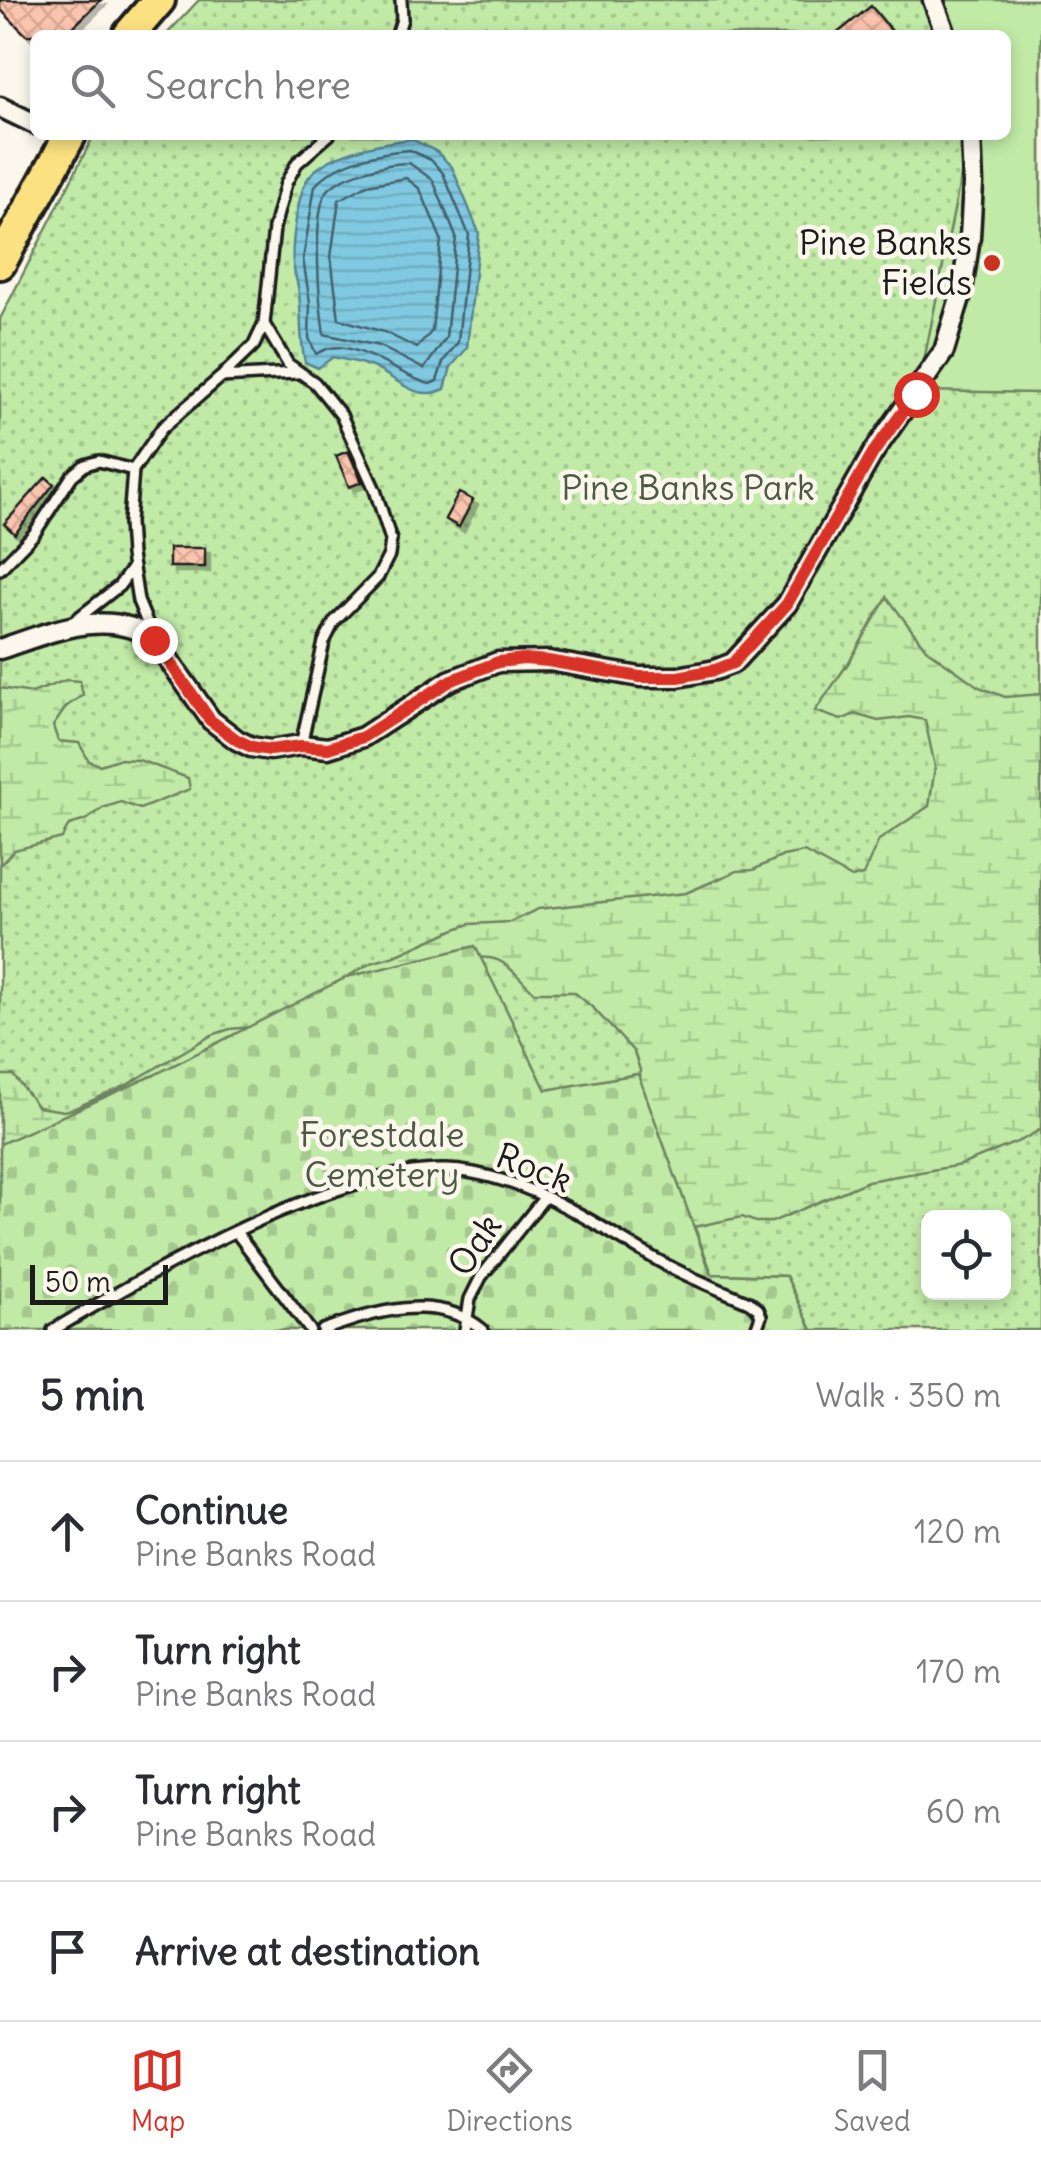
<!DOCTYPE html>
<meta charset="utf-8">
<style>
:root{--surface:#fff;--page:#f2f2f3;--text:#2b2b33;--muted:#7c7c81;--line:#e1e1e2;--accent:#d93025}
body{margin:0;font-family:Delius,sans-serif;background:var(--page);color:var(--text)}
.controls{position:absolute;right:30px;bottom:30px;display:grid;overflow:hidden;border-radius:15px;box-shadow:0 5px 15px #0003}
.controls button{width:90px;height:90px;display:grid;place-items:center;padding:0;border:0;border-bottom:2px solid var(--line);background:var(--surface);color:var(--text);font:50px sans-serif}
.scale{position:absolute;left:30px;bottom:25px;width:138px;box-sizing:border-box;padding-left:10px;border:5px solid #1c1c1c;border-top:0;font-size:28px;line-height:35px;white-space:nowrap;color:#1c1c1c;-webkit-text-stroke:8px #fbf7ec;paint-order:stroke}
.stop{position:absolute;width:30px;height:30px;margin:-22px;border:8px solid #d93025;border-radius:50%;background:#fff}
.stop.end{background:#d93025;border-color:#fff;box-shadow:0 2px 10px #0008}
.list{margin:0;padding:0;list-style:none}
h2{display:flex;justify-content:space-between;align-items:center;height:130px;margin:0;padding:0 40px;font-size:42px}
h2 small{font-size:32px;font-weight:400;color:var(--muted)}
.list li{display:grid;grid-template-columns:65px 1fr auto;gap:30px;align-items:center;box-sizing:border-box;height:140px;padding:0 40px;border-top:2px solid var(--line)}
.list b{display:block;font-size:38px;white-space:nowrap}
.list p{margin:0;font-size:32px;white-space:nowrap;color:var(--muted)}
.list em{font-size:32px;font-style:normal;color:var(--muted)}
.icon{flex:none;width:55px;height:55px;fill:none;stroke:currentColor;stroke-width:2;stroke-linecap:round;stroke-linejoin:round}
.map{position:relative;flex:none;width:1041px;height:1330px;overflow:hidden}
.search{position:absolute;background:var(--surface);box-shadow:0 5px 15px #0003;left:30px;right:30px;top:30px;height:110px;display:flex;align-items:center;gap:25px;box-sizing:border-box;padding:0 35px;border-radius:15px;color:var(--muted);font-size:38px}
.sheet{height:690px;background:var(--surface)}
nav{display:flex;justify-content:space-around;align-items:center;box-sizing:border-box;height:140px;border-top:2px solid var(--line);background:var(--surface);font-size:28px;color:var(--muted)}
nav a{display:grid;justify-items:center;gap:5px}
nav .on{color:var(--accent)}
.map>svg:first-child{display:block}
</style>
<div class="map">
<svg width="1041" height="1330" viewBox="0 0 1041 1330">
<defs>
<pattern id="grass-dots" width="8" height="8" patternUnits="userSpaceOnUse" patternTransform="scale(2.5)"><rect width="8" height="8" fill="#c0eaa6"/><path d="M2 2h.1M6 6h.1" fill="none" stroke="#a4c88e" stroke-width="1.8" stroke-linecap="round"/></pattern>
<pattern id="wetland-marsh" width="20" height="14" patternUnits="userSpaceOnUse" patternTransform="scale(2.5)"><rect width="20" height="14" fill="#c0eaa6"/><path d="M1 5h8M5 5V1M11 12h8M15 12V8" fill="none" stroke="#a4c88e"/></pattern>
<pattern id="cemetery-stones" width="16" height="16" patternUnits="userSpaceOnUse" patternTransform="scale(2.5)"><rect width="16" height="16" fill="#c0eaa6"/><path d="M2 7V4a2 2 0 0 1 4 0v3zM10 15v-3a2 2 0 0 1 4 0v3z" fill="#a4c88e"/></pattern>
<pattern id="water-rules" width="6" height="5" patternUnits="userSpaceOnUse" patternTransform="scale(2.5)"><rect width="6" height="5" fill="#80c9e1"/><path d="M0 2.5h6" fill="none" stroke="#6eacc0"/></pattern>
<pattern id="building-cross-hatch" width="8" height="8" patternUnits="userSpaceOnUse" patternTransform="scale(2.5)"><rect width="8" height="8" fill="#fbc4ae"/><path d="M0 0l8 8M0 8l8-8" fill="none" stroke="#d7a895"/></pattern>
<filter id="shadow"><feDropShadow dx="5" dy="5" stdDeviation="0" flood-color="#0004"/></filter>
</defs>
<rect width="100%" height="100%" fill="#fbf7ec"/>
<filter id="ink" filterUnits="userSpaceOnUse"><feTurbulence type="fractalNoise" baseFrequency=".01" numOctaves="2"/><feDisplacementMap in="SourceGraphic" scale="20" xChannelSelector="R" yChannelSelector="G"/><feConvolveMatrix kernelMatrix="1 2 1 2 8 2 1 2 1" color-interpolation-filters="sRGB"/></filter>
<g filter="url(#ink)">
<!-- grass -->
<path fill="url(#grass-dots)" stroke="#6e8361" stroke-width="2.5" fill-rule="evenodd" d="M199,0H1041V1330H812L786,1276L712,1274L638,1074L547,1091L154,1075L0,1144V319L94,135H1006V35H166ZM928,1218H1004V1292H928Z"/>
<!-- wetland -->
<path fill="url(#wetland-marsh)" stroke="#6e8361" stroke-width="2.5" d="M887,597L926,649L979,687L1005,697L1041,694V1129L1022,1140L961,1165L868,1181L772,1222H756L742,1217L683,1229L641,1100L640,1070L634,1052L593,1008L574,992H534C508,968 504,952 466,959L0,1253V1075H13L38,1107L64,1111L75,1108L125,1086L212,1035L230,1029L262,1026L371,963L395,956L453,930L470,924L510,922L538,909L686,893L737,871L753,870L783,856L804,852L852,878L863,875L879,840L929,806L935,767L925,720L909,717L878,721L855,714L841,720L815,711L849,662Z
M66,680L80,681L83,695L67,706L53,726L58,741L79,743L89,761L100,765L118,759L139,760L188,778L190,789L140,809L121,802L103,808L86,820L69,825L62,838L14,850L0,865V688L32,693Z"/>
<!-- cemetery -->
<path fill="url(#cemetery-stones)" stroke="#6e8361" stroke-width="2.5" d="M475,946L546,1090L638,1074L711,1274L786,1276L812,1330H0V1144L154,1075L347,977Z"/>
<!-- garden -->
<path fill="#c0eaa6" stroke="#6e8361" stroke-width="2.5" d="M931,0H1041V393L918,391L969,135H1006V35H941Z"/>
<!-- water -->
<path fill="url(#water-rules)" stroke="#588492" stroke-width="2.5" d="M412,139L437,152L452,167L479,233L467,348L451,367L445,389C415,403 398,378 372,367C360,362 346,360 333,357L318,368L305,362C299,338 302,317 299,293C298,283 294,273 293,263C291,246 298,194 307,180C323,153 383,142 412,139Z"/>
<g fill="none" stroke-linecap="round" stroke-linejoin="round">
<!-- shore -->
<path stroke="#44616b" stroke-width="2.5" d="M410,150L431,160L443,173L469,235L458,342L443,362L437,381L430,384C403,378 358,341 330,348C325,349 321,352 316,354L309,338L310,303L303,259L315,186C336,161 379,152 410,150Z
M409,163L433,180L456,237L446,338L424,369L379,346L324,334C320,308 310,207 329,189C344,174 387,163 409,163Z
M406,178L420,189L441,239L432,331L417,348L384,332L339,319L331,257L339,200L367,185Z"/>
</g>
<!-- building -->
<path fill="url(#building-cross-hatch)" stroke="#1c1c1c" stroke-width="2.5" filter="url(#shadow)" d="M0,0H101L65,35H26L0,9Z
M871,6L895,35H835Z
M348,451L362,482L349,487L336,456Z
M46,477L54,484L15,534L4,524Z
M459,493L473,500L459,527L445,519Z
M169,548H205V567H169Z"/>
<g fill="none" stroke-linecap="round" stroke-linejoin="round">
<defs>
<path id="lane" d="M397,35L402,19L401,0
M223,375L254,345L264,324
M0,569L34,534L72,476L85,465L99,461L133,470
M73,622L119,586L133,567
M153,637L138,601L131,555L129,523L133,470L162,428L221,377L297,373
M301,745L324,642L334,622L378,577L389,555L391,540L375,490L341,415L315,383L288,364L264,324L274,228L286,183L297,163L329,135
M236,1232L310,1330
M53,1330C153,1272 328,1169 444,1170C466,1170 490,1176 511,1183C563,1200 611,1234 659,1261C687,1277 719,1289 749,1302L758,1309L761,1316L756,1330
M323,1330C374,1312 437,1291 483,1330
M465,1330L470,1299L481,1277L544,1198"/>
<path id="street" d="M933,0L946,35
M0,107L35,124
M0,649C48,633 107,606 154,639L211,720L237,740L251,747L270,750L301,745L328,748L363,737L449,681L498,662L549,661L640,677H678L715,670L733,663L787,604L873,453L944,351L962,291L970,237L973,184L971,135"/>
<path id="primary" d="M129,35L159,0
M0,263L70,135"/>
</defs>
<!-- lane casing -->
<use href="#lane" stroke="#1c1c1c" stroke-width="16"/>
<!-- street casing -->
<use href="#street" stroke="#1c1c1c" stroke-width="25"/>
<!-- primary casing -->
<use href="#primary" stroke="#1c1c1c" stroke-width="38"/>
<!-- lane -->
<use href="#lane" stroke="#fbf7ec" stroke-width="9"/>
<!-- street -->
<use href="#street" stroke="#fbf7ec" stroke-width="18"/>
<!-- primary -->
<use href="#primary" stroke="#fbe180" stroke-width="30"/>
</g>
</g>
<g fill="none" stroke-linecap="round" stroke-linejoin="round" filter="url(#ink)">
<!-- route -->
<path stroke="#d93025" stroke-width="12" d="M154,640L210,720L237,740L252,747L270,750L301,746L328,748L363,737L450,681L498,662L524,659L548,661L640,677H678L715,670L733,663L787,604L873,453L916,394"/>
</g>
<!-- markers -->
<circle fill="#c8321e" stroke="#fbf7ec" stroke-width="4" cx="992" cy="263" r="10"/>
<g text-anchor="middle" stroke-width="9" stroke-linejoin="round" paint-order="stroke">
<!-- poi labels -->
<g font-size="35" fill="#1c1c1c" stroke="#fbf7ec" text-anchor="end">
<text x="972" y="255">Pine Banks<tspan x="972" dy="40">Fields</tspan></text>
</g>
<!-- park labels -->
<g font-size="35" fill="#4d5a45" stroke="#fbf7ec">
<text x="688" y="500">Pine Banks Park</text>
<text x="382" y="1147">Forestdale<tspan x="382" dy="40">Cemetery</tspan></text>
</g>
<!-- street labels -->
<g font-size="35" fill="#1c1c1c" stroke="#fbf7ec">
<text transform="translate(534 1168) rotate(21)" y="12">Rock</text>
<text transform="translate(475 1245) rotate(-56)" y="12">Oak</text>
</g>
</g>
</svg>
<div class="controls">
<button><svg class="icon" aria-label="locate" viewBox="0 0 24 24"><circle cx="12" cy="12" r="6"/><path d="M12 2v4M12 18v4M2 12h4M18 12h4"/></svg></button>
</div>
<div class="scale">50 m</div>
<div class="stop" style="left:916px;top:394px"></div>
<div class="stop end" style="left:154px;top:640px"></div>
<div class="search"><svg class="icon" aria-label="search" viewBox="0 0 24 24"><circle cx="10" cy="10" r="6"/><path d="M15 15l6 6"/></svg>Search here</div>
</div>
<section class="sheet">
<h2>5 min<small>Walk · 350 m</small></h2>
<ul class="list">
<li><svg class="icon" aria-label="ahead" viewBox="0 0 24 24"><path d="M12 20V5M6 11l6-6 6 6"/></svg><div><b>Continue</b><p>Pine Banks Road</p></div><em>120 m</em></li>
<li><svg class="icon" aria-label="right" viewBox="0 0 24 24"><path d="M7 20v-9h11M14 6l5 5-5 5"/></svg><div><b>Turn right</b><p>Pine Banks Road</p></div><em>170 m</em></li>
<li><svg class="icon" aria-label="right" viewBox="0 0 24 24"><path d="M7 20v-9h11M14 6l5 5-5 5"/></svg><div><b>Turn right</b><p>Pine Banks Road</p></div><em>60 m</em></li>
<li><svg class="icon" aria-label="arrive" viewBox="0 0 24 24"><path d="M6 21V4h12l-3 4 3 4H6"/></svg><div><b>Arrive at destination</b></div></li>
</ul>
</section>
<nav>
<a class="on"><svg class="icon" aria-label="map" viewBox="0 0 24 24"><path d="M3 6l6-2 6 2 6-2v14l-6 2-6-2-6 2zM9 4v14M15 6v14"/></svg>Map</a>
<a><svg class="icon" aria-label="directions" viewBox="0 0 24 24"><path d="M12 3l9 9-9 9-9-9zM9 14v-3h6M13 9l2 2-2 2"/></svg>Directions</a>
<a><svg class="icon" aria-label="saved" viewBox="0 0 24 24"><path d="M7 4h10v16l-5-4-5 4z"/></svg>Saved</a>
</nav>
